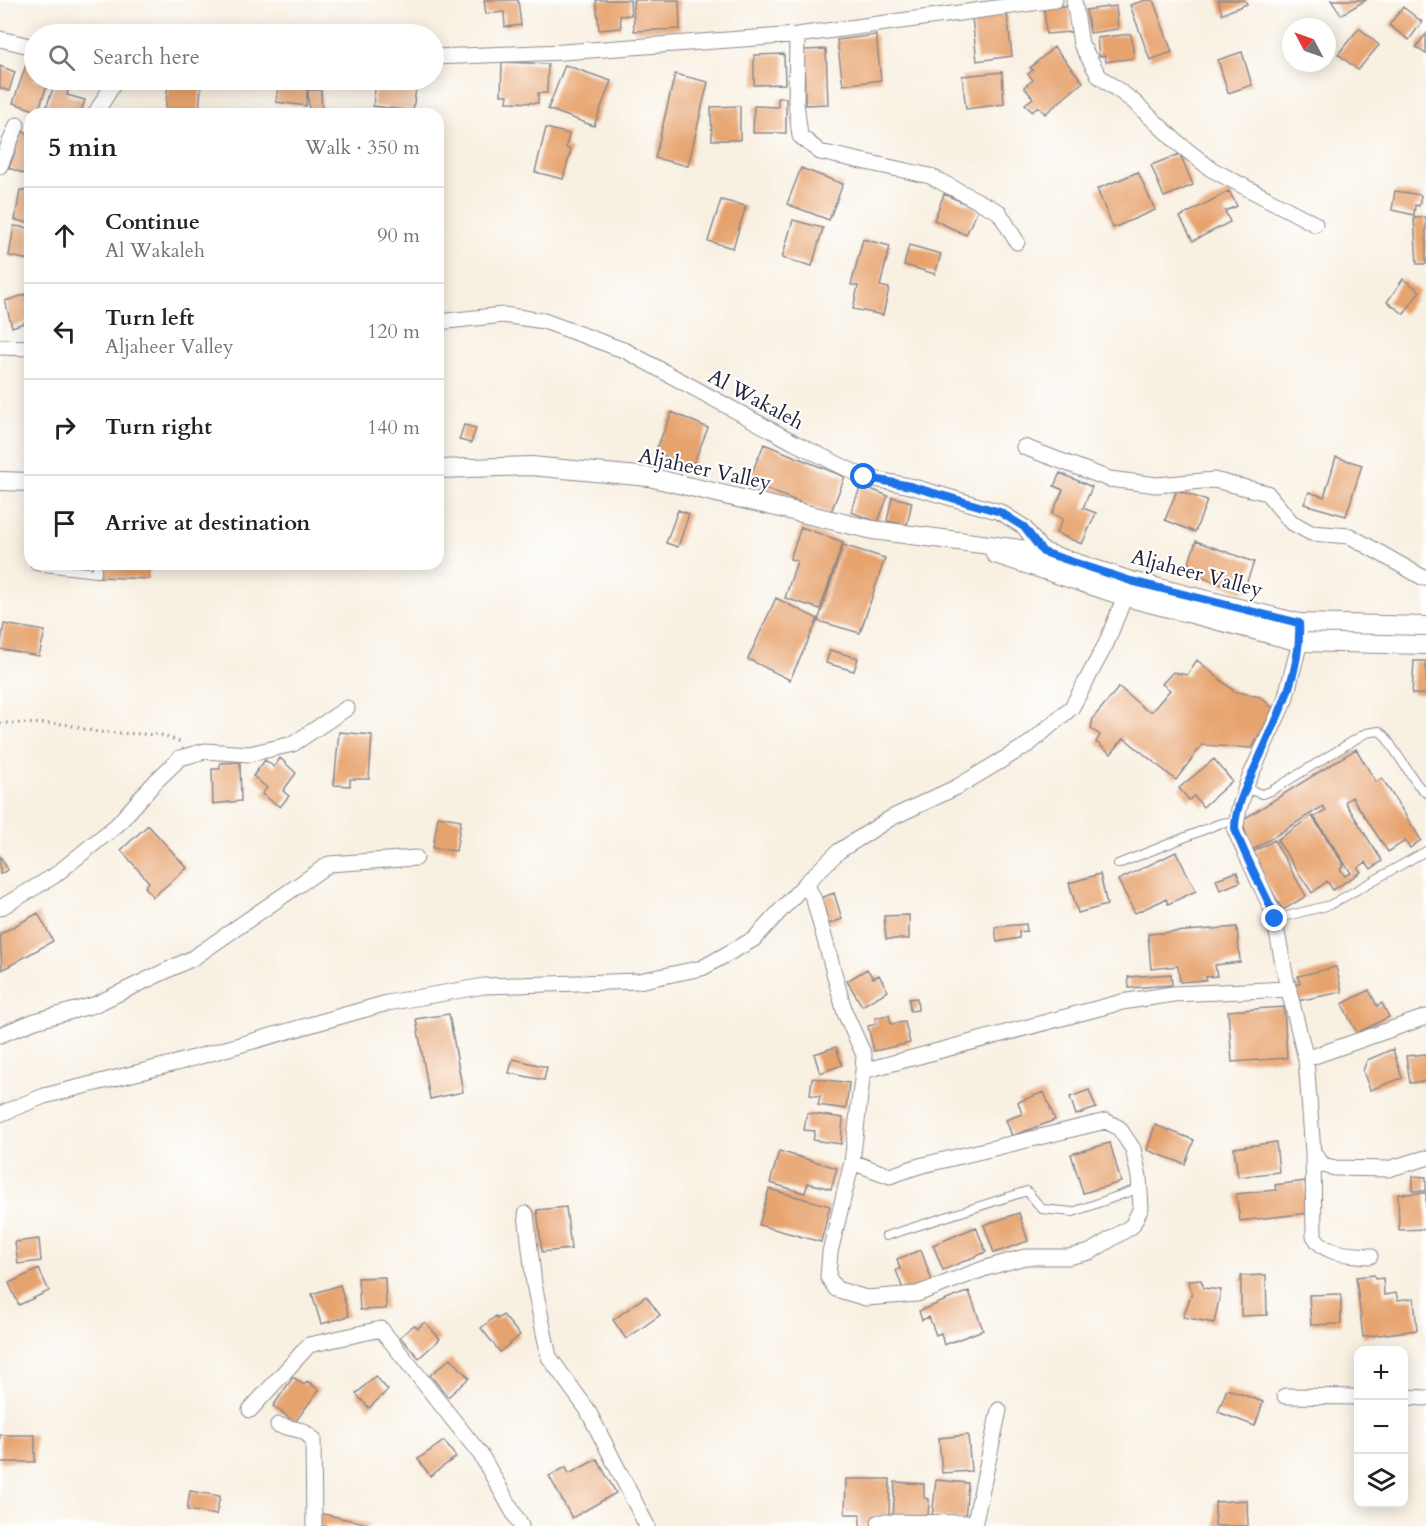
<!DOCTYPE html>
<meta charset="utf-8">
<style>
:root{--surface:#fff;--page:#f2f2f2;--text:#222;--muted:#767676;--line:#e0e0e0}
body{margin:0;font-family:Cardo,serif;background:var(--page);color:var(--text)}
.controls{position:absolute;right:18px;bottom:18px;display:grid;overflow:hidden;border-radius:12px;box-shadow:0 3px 15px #0003}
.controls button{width:54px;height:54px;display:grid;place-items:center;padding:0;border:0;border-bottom:2px solid var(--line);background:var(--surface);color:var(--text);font:30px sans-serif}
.compass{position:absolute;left:1282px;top:18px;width:54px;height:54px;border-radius:50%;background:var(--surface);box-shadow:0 3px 15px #0003;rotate:311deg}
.stop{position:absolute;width:18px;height:18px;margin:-14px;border:4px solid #1a73e8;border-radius:50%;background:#fff}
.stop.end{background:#1a73e8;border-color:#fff;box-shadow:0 2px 6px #0008}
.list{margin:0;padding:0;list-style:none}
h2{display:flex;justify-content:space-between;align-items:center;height:78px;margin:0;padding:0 24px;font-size:26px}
h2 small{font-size:20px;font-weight:400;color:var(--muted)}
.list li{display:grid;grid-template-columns:39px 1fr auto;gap:18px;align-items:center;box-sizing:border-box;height:96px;padding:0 24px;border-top:2px solid var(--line)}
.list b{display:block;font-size:22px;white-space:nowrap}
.list p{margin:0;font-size:20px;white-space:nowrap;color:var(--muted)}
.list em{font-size:20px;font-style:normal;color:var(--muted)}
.icon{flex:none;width:33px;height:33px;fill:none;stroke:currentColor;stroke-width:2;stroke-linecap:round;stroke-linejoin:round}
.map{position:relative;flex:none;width:1426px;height:1526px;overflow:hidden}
.search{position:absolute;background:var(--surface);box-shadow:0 3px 15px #0003;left:24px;top:24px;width:420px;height:66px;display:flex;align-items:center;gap:15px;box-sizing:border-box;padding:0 21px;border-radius:33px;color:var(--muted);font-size:22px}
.panel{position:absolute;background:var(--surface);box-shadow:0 3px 15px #0003;left:24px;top:108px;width:420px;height:462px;border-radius:18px}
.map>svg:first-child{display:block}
</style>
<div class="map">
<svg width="1426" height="1526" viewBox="0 0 1426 1526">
<rect width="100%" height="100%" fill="#fff"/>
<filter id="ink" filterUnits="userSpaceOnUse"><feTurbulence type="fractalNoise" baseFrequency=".0167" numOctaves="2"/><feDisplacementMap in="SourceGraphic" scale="12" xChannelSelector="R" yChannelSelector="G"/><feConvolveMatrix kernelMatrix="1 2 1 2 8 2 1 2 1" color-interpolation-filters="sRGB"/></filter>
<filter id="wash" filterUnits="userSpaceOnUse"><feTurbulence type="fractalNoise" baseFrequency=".008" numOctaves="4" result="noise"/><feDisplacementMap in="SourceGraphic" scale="24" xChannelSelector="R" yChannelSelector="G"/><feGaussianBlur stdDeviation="1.35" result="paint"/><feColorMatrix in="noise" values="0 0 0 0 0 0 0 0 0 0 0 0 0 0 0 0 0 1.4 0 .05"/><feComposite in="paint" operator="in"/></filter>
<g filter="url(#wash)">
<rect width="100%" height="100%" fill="#f8f0e1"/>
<g id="blocks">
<!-- building -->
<path fill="#e7a36d" d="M484,0H518L521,25L505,27L504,12L486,14Z
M596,0H630L631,15L620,16L621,28L599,30Z
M633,0H679L680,29L634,31Z
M1146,0H1153L1172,52L1150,60L1130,5Z
M1218,0H1245L1247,4L1222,14Z
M1331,0H1366L1341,15Z
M1070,6L1071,32L1046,34L1044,7Z
M1116,6L1118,29L1090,33L1086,10Z
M1403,7L1422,22L1409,40L1389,25Z
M1007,13L1012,56L977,61L972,18Z
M1359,28L1379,45L1358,70L1338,54Z
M1131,34L1134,58L1106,62L1105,56H1099L1097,38Z
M1426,34V54L1416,47Z
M876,35L881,80L843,85L837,40Z
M1054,47L1083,82L1045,114L1038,106L1032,112L1025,104L1033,98L1024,87L1033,80L1028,74L1033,70L1030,68Z
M826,49L828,104L805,105L804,50Z
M1242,52L1252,85L1228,93L1218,60Z
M784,54L785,84L754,85V55Z
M502,62L548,64L547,93H538V103L507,102L508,95H501Z
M26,65L34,68V80H49L38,111L13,103Z
M565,65L611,81L594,126L548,109Z
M0,66L15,72L9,91L0,88Z
M1002,72L1004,104L966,109L962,76Z
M675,74L708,82L688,166L655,158Z
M279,80L308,83L306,106L276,102Z
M376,80H417L413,111L373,106Z
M55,82L69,87L67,95L85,100L80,114H44Z
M168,82L201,87L199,114H165Z
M308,90H321L322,111H309Z
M778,98H786V133H753L754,106L778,107Z
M740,106V140H712L711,107Z
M546,128L569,134L566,148L571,150L563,179L535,172Z
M22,131L30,134V176L9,168Z
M1180,154L1193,185L1164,197L1151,165Z
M801,168L843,184L829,220L787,204Z
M1138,172L1155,210L1113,228L1097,189Z
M20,190L30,191V223L15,220Z
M1229,191L1237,206L1225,211L1230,222L1193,241L1180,217Z
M1395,191L1421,195L1419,206L1415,205L1414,215L1392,210Z
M944,194L978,209L966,235L934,220Z
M721,200L746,206L733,248L708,241Z
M1426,217V264H1417L1414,218Z
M793,220L823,228L812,266L782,258Z
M14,226L30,228V260L9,256Z
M863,239L890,246L880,286L889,288L883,315L853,309L858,286L851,285Z
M909,245L941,254L935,274L904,265Z
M1403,279L1420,291L1404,314L1387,302Z
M30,293V321L12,327L5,301Z
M672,412L708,428L692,467L655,452Z
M464,425L476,428L471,443L459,440Z
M764,444L845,477L830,514L748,482Z
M1336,457L1362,465L1346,516L1304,504L1309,492L1324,497Z
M1060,473L1092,487L1083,508L1096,513L1082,544L1056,533L1063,519L1052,514L1063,490L1054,486Z
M861,485L888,496L878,522L851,512Z
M1177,490L1207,501L1195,532L1165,520Z
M892,497L912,502L907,525L887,521Z
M678,510L689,514L678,547L666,543Z
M801,527L843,542L820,609L785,598L797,561L790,559Z
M1196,541L1254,562L1243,592L1186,572Z
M843,545L885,558L860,633L818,621Z
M99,564H149V579L99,577Z
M776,598L818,619L790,680L748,659Z
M4,624L45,631L39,656L0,649Z
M830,650L858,658L854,671L826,663Z
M1197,660L1234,691L1260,697L1274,709L1252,748L1202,745L1176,780L1124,738L1111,754L1096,742L1100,735L1091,729L1093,718L1119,687L1146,710L1152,711L1170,690L1162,684L1173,672L1187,675Z
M1414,661H1426V694H1412Z
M339,732L372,735L369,779H350V786L334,785Z
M1356,749L1376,782L1382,778L1421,840L1410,848L1405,841L1388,852L1352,797L1345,802L1382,861L1371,869L1366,862L1358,868L1361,872L1333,890L1327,881L1312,893L1277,840L1312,816L1344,865L1340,869L1345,876L1351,873L1314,817L1326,811L1323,806L1251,851L1242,820Z
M280,758L296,773L283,791L289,796L280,807L262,794L267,788L253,776L265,760L274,767Z
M1214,759L1232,781L1203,807L1194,796L1189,800L1179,788Z
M240,762L241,801L213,804L212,769H220V763Z
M438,816L461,820L456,851L433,848Z
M148,825L187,868L153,897L145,887L149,882L121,850Z
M1274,840L1306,896L1283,910L1250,854Z
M1176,852L1196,891L1168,904L1166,899L1135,913L1118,880Z
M0,856L8,870L0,874Z
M1237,872L1240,882L1220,890L1216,879Z
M1100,874L1107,905L1078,913L1069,883Z
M834,893L842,919L829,924L821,898Z
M38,913L53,941L2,970L0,934Z
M909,915V939H886L884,916Z
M1026,924L1027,931L1019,932V938L997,942L995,927Z
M1237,927L1240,962L1215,965L1217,976L1206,977V980L1180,982L1178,966L1151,969L1148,934Z
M1336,967L1342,992L1297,1001L1293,985L1300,984L1298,976Z
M867,969L873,978L879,975L888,991L862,1006L847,981Z
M1171,974L1172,985L1129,988L1128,977Z
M1369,990L1377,1006L1382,1003L1389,1017L1357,1033L1342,1004Z
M917,998L918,1010L910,1011L909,999Z
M1284,1007L1287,1058L1232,1062L1228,1011Z
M449,1014L463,1092L430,1099L416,1019Z
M889,1015L891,1024L905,1022L910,1043L874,1051L868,1026L876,1024L875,1018Z
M836,1047L842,1065L820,1073L814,1054Z
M1393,1049L1402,1078L1370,1090L1363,1071L1367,1060Z
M1426,1054V1081L1410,1083L1406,1056Z
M513,1059L547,1067L544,1080L509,1073Z
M812,1078L849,1083L846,1109L818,1105L820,1096L810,1095Z
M1089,1090L1096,1108L1076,1115L1070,1097Z
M1044,1092L1055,1120L1012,1136L1006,1120L1022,1114L1018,1102Z
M807,1113L843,1118L841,1144L813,1140L815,1131L804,1130Z
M1155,1125L1194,1140L1185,1164L1147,1150Z
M1276,1142L1279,1172L1238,1177L1234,1148Z
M1110,1143L1121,1182L1083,1193L1071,1154Z
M779,1151L837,1168L831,1189L808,1183L805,1193L770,1183Z
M1413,1176L1426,1177V1191H1413Z
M1305,1181L1309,1213L1240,1221L1236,1194L1276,1190L1275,1185Z
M769,1189L830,1206L821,1242L759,1225Z
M1426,1193V1229L1399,1230L1398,1194Z
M566,1207L571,1249L542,1252L537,1210Z
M1019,1213L1028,1241L994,1253L984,1225Z
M976,1227L986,1252L943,1270L933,1245Z
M39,1239L41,1261L18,1264L15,1242Z
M921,1250L932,1281L904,1292L896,1270L900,1269L897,1259Z
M39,1269L49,1291L19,1305L9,1283Z
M1266,1275L1267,1315L1241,1316V1276Z
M1374,1275L1375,1279L1383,1278L1384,1295L1396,1293L1398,1300L1414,1298L1417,1330L1363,1337L1356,1277Z
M385,1277L386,1309L360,1310L358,1278Z
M1201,1280L1204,1288L1221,1290L1214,1323L1183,1317L1192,1292L1188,1281Z
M340,1285L349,1316L321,1324L312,1294Z
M969,1291L983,1330L944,1345L941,1333L936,1335L929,1317L922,1320L919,1311Z
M1341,1294V1324L1311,1325L1309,1295Z
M646,1296L660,1315L626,1339L613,1320Z
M503,1315L520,1335L500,1352L481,1328L496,1316L498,1319Z
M425,1322L440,1339L419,1358L400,1337L414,1325L418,1328Z
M451,1358L469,1378L448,1397L430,1375Z
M375,1376L388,1390L369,1408L356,1394Z
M293,1377L304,1385L307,1381L319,1390L295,1422L273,1406Z
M1227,1389L1263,1402L1255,1426L1218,1412Z
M0,1435H35V1462H0Z
M968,1435L971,1471L942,1473L939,1438Z
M444,1441L456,1457L430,1476L418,1459Z
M597,1459L616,1493L572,1518L549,1476L566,1467L569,1474Z
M846,1479H890L889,1516H874V1526H860V1514H845Z
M936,1480L968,1483L965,1520L932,1517Z
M895,1482L924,1484V1498L929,1499L928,1519L893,1517Z
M190,1491L220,1496L216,1515L187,1510Z
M1247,1500L1248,1526H1215V1502Z
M318,1513L374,1525V1526H315Z"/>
</g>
</g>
<g filter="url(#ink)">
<use href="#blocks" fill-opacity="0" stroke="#8d898e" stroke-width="1.5"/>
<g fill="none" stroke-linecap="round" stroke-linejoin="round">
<defs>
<path id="service" d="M35,566L97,573V564
M1246,789L1262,794L1271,791L1366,733L1379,731L1385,736L1417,784L1426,793
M1118,864L1221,823L1237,821
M1275,919L1330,905L1426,851
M886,1236L1027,1191L1042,1209L1073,1212L1140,1188"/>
<path id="minor" d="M1074,0L1081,44L1099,76L1133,101L1178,143L1211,169L1315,224
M797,35L796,103L800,136L820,152L930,176L999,212L1017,242
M0,39L34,47
M434,57L563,52L797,35L1055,0
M95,114L116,80
M0,166L17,125
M438,322L503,315L544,321L626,351L795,443L864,477L910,486L1000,512L1024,527L1043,552
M0,347L30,348
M1024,447L1109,479L1157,485L1214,480L1267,493L1291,522L1311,533L1350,536L1422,577H1426
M1299,623L1300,642L1285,700L1248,781L1239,809L1235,830L1273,912L1286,979L1306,1059L1313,1152L1314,1236C1325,1256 1350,1254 1370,1256
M806,883L814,900L845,1013L864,1055L863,1071L852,1162L830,1252L828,1277L836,1289L866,1298L917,1294L986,1268L1025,1257H1068L1090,1252L1132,1226L1141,1208L1139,1177L1133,1149L1119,1128L1106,1121L919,1166L890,1176L852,1162
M0,908L54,876L117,825L156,781L180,758L205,751L249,754L293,744L347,708
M0,1035L35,1021L94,1005L193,958L329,864L416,858
M1306,1059L1426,1017
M863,1071L1122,1002L1173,994L1289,989
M0,1114L44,1096L176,1063L387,1003L484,986L639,981L702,968L754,939L806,883L839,851L891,818L957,787L1029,744L1072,707L1106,644L1129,586
M1313,1152L1323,1165L1335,1168L1388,1169L1426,1158
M526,1214L534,1284L549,1357L587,1409L647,1526
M1285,1396L1358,1397
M1404,1397L1426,1398
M250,1410L309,1345L381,1329L481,1455L521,1526
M278,1425L303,1431L313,1439L314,1526
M879,1522L975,1523
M974,1526L999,1410"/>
<path id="tertiary" d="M438,469L531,466L649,477L873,530L1043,552L1131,581L1299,623L1426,626
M0,481L30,482
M995,554L1126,597L1300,642L1426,645"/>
</defs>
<!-- service casing -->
<use href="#service" stroke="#8d898e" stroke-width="10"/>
<!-- minor casing -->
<use href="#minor" stroke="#8d898e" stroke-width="17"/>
<!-- tertiary casing -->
<use href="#tertiary" stroke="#8d898e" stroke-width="20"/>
<!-- path -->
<path stroke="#8d898e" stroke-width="3" stroke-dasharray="1.5 4.5" stroke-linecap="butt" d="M0,723L65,724L97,732L161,735L181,742"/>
<!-- service -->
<use href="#service" stroke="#fff" stroke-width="8"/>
<!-- minor -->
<use href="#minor" stroke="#fff" stroke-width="15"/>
<!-- tertiary -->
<use href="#tertiary" stroke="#fff" stroke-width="18"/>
</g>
</g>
<g fill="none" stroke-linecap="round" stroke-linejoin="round" filter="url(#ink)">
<!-- route -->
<path stroke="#1a73e8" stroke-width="8" d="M864,477L910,486L1000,512L1024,527L1043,552L1131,581L1299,623C1302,674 1275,722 1255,767C1247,785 1235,808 1235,828C1236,838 1267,898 1273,912L1275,919"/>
</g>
<g text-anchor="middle" stroke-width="4.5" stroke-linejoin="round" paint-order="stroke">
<!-- street labels -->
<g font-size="21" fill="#22223b" stroke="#fff">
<text transform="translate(756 399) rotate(28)" y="7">Al Wakaleh</text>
<text transform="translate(705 469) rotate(12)" y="7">Aljaheer Valley</text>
<text transform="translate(1197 573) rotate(15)" y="7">Aljaheer Valley</text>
</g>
</g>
</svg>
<div class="controls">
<button>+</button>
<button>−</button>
<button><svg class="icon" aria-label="layers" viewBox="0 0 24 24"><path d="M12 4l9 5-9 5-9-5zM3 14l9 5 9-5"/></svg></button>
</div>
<svg class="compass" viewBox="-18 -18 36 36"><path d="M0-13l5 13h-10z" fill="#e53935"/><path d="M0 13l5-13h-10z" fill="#767676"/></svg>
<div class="stop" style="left:864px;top:477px"></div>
<div class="stop end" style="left:1275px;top:919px"></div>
<div class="search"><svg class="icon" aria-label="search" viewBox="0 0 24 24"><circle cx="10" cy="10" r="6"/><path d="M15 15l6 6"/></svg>Search here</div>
<section class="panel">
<h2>5 min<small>Walk · 350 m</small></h2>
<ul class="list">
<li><svg class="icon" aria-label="ahead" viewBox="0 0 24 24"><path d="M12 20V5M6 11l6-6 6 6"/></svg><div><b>Continue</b><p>Al Wakaleh</p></div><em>90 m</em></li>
<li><svg class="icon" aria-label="left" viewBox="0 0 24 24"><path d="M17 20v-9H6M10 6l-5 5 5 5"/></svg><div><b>Turn left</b><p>Aljaheer Valley</p></div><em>120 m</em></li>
<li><svg class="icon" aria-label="right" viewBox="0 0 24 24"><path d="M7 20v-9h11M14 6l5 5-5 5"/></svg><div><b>Turn right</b></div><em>140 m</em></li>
<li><svg class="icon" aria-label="arrive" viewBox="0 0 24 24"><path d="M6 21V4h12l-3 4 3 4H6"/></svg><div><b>Arrive at destination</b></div></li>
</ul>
</section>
</div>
